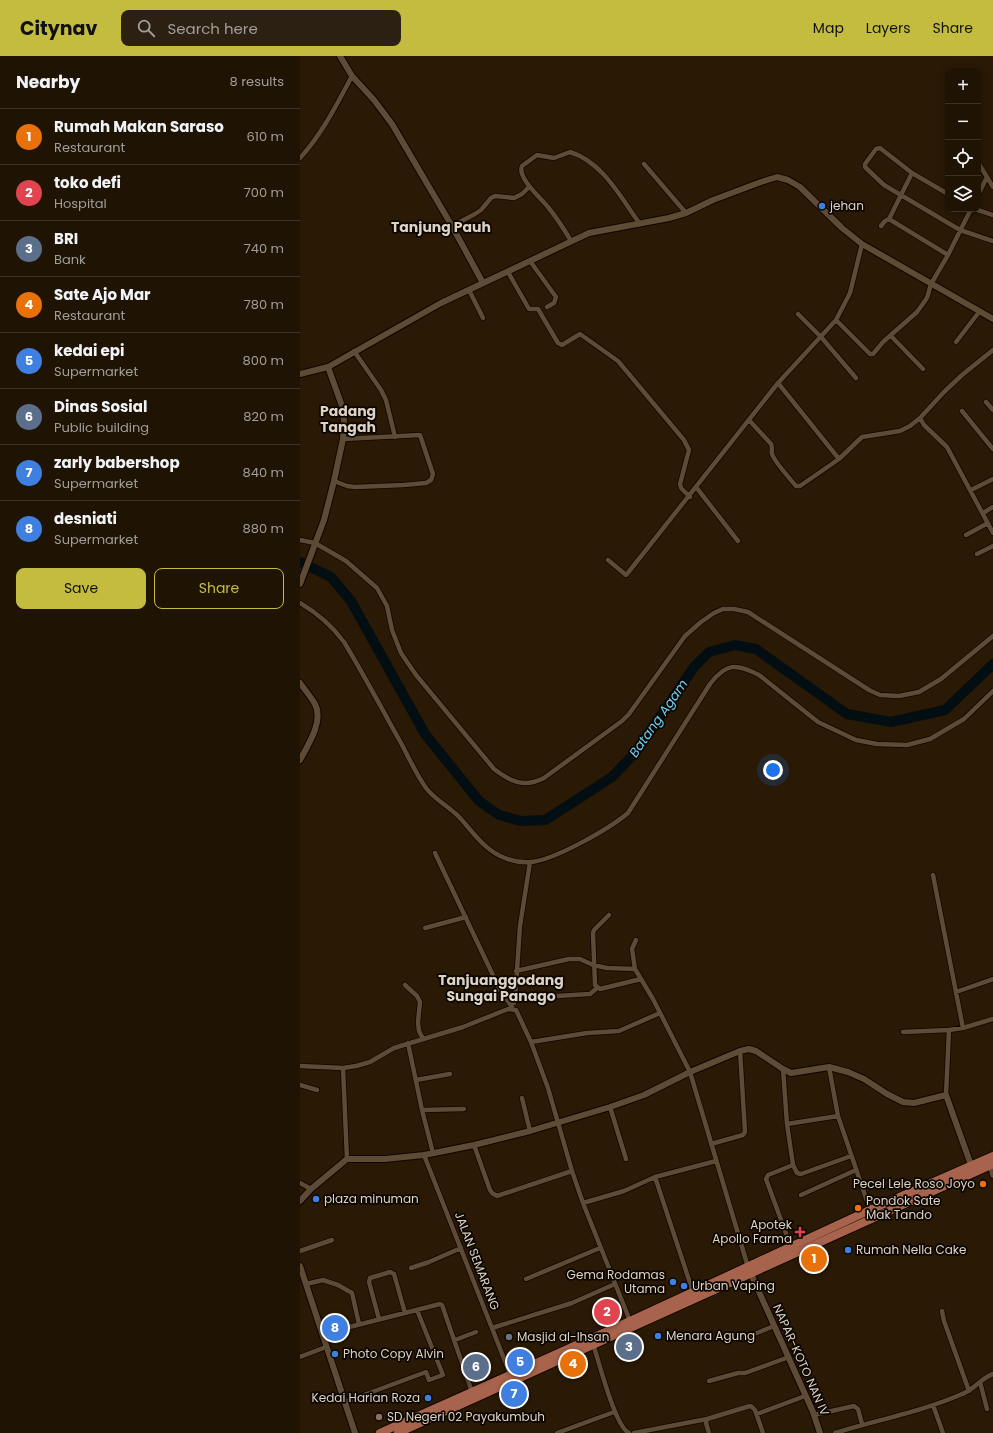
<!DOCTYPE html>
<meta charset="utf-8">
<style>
:root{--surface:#1f1304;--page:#2c2013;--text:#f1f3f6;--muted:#a19e9a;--line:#3c3226;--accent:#c4bc3e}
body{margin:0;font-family:Poppins,sans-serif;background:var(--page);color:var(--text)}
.controls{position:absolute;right:12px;top:12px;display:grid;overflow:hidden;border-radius:8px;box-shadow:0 2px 10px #0003}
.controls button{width:36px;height:36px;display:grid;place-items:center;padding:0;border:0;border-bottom:1px solid var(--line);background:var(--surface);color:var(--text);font:20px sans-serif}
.you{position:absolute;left:473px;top:714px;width:14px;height:14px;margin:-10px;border:3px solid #fff;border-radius:50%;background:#1a73e8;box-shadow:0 0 0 6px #1a73e833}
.badge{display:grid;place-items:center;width:26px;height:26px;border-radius:50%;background:var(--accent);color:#fff;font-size:13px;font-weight:700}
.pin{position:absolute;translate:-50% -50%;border:2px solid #fff;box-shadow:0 1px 4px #0006}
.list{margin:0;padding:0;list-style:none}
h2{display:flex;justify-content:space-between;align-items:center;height:52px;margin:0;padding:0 16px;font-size:17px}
h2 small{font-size:13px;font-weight:400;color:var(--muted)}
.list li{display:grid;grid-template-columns:26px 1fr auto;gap:12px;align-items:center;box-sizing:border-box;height:56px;padding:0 16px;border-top:1px solid var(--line)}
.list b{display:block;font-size:15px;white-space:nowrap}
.list p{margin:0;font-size:13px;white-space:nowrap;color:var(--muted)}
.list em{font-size:13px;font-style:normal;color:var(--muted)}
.actions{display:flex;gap:8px;padding:12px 16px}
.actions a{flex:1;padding:9px 0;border:1px solid var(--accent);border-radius:8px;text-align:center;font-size:14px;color:var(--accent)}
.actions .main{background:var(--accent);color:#111}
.icon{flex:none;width:22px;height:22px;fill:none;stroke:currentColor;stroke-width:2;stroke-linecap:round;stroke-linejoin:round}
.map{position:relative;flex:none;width:693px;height:1377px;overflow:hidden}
header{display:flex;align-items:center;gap:24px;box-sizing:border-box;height:56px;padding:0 20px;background:var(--accent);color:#111}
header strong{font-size:19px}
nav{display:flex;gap:22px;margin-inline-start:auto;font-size:14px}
.search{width:280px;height:36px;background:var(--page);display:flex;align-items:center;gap:10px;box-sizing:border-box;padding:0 14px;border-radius:8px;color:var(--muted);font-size:15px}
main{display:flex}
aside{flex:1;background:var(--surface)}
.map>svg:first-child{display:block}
</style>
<header>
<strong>Citynav</strong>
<div class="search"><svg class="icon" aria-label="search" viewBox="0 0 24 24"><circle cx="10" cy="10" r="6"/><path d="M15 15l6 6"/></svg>Search here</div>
<nav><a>Map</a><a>Layers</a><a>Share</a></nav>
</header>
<main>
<aside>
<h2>Nearby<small>8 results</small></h2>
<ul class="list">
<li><span class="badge" style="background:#e8710a">1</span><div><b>Rumah Makan Saraso</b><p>Restaurant</p></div><em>610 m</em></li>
<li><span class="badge" style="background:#e0444e">2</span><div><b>toko defi</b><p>Hospital</p></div><em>700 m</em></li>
<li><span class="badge" style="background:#5c6f8a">3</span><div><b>BRI</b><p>Bank</p></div><em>740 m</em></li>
<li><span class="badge" style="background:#e8710a">4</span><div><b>Sate Ajo Mar</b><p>Restaurant</p></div><em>780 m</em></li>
<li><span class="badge" style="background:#3f7fe0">5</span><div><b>kedai epi</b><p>Supermarket</p></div><em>800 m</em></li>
<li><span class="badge" style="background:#5c6f8a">6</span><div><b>Dinas Sosial</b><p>Public building</p></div><em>820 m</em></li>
<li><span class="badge" style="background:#3f7fe0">7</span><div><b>zarly babershop</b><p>Supermarket</p></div><em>840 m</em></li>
<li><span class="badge" style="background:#3f7fe0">8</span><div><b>desniati</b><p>Supermarket</p></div><em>880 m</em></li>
</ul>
<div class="actions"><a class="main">Save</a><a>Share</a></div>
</aside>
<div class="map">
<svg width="693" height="1377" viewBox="0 0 693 1377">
<rect width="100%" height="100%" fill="#291905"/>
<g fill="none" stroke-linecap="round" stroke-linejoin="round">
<!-- river -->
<path stroke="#030e13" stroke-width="10" d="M0,506L31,521L51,545L125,678L179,745L199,759L221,765L245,764L261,754L312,721L335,697L394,611L409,596L435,589L456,593L547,658L591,666L645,654L693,608"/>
<defs>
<path id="minor" d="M0,102C22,78 37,48 52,20
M344,108L386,157
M612,117L589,163L648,199
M687,121L693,131
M648,138L612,117L580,92L576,93L565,108V111L584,129L660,174L693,185
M678,139L687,121L679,108
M675,153L693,159
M152,170L175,158L181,154L191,142L195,140L214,142L222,138L229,131
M581,170L585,165L589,163
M271,185C264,173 256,161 248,151C241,142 217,122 222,110L237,99L254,102L270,96C303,106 321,142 340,168
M230,205L256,241L254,247L247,251
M208,216L229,253H238L258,287L262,289L280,278L318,305L384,384L389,394L380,428L381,432L390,441
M169,234L183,262
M498,258L521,281L556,322
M536,264L570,298H573L583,286L617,256L627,242L631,228L648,199L671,153
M591,280L623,313
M656,286L679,256
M54,295L81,334L86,344L95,381
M478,327L539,403
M686,346L693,354
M662,355L693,393
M620,362L624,369L647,391L693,477
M449,364L471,388C473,392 471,394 472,398C474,405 491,424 496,430H500L539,403L562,381L600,375L610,370L620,362L644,336L662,319L693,294
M34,425L47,430L55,431L104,429L126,427L131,424L133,418L120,379L43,383
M396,431L438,485
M671,434L693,423
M683,457L693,451
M666,479L688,467
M0,484L15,487L46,505L77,532L87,550L92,574L101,597L116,619L194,713C211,726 224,732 244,722L322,665L329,658L385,580L401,566L414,557L423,553H434L448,556L569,634L580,639L599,640L619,636L641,623L693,580
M677,498L693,490
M308,504L326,519L327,518L478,327L536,264L550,237L562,188
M0,547C17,557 32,570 44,586C64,619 82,653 101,687C109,702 116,718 126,732C135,744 150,751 160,762C173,776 185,795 205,802C212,805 223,807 232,806C256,803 309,773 328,757L410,628C426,607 436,607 459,619L518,666L556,684L577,688L607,689L630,683L664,663L693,635
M135,797L200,934L212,951
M633,819L663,972
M309,859L294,874L293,877L295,929L300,933L341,923
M125,872L166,861
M336,884L332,893L335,913L353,943L390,1016L448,1211
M216,915L269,903H280L293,909L307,912L335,913
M105,929L117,940L120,946L118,966L119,975L123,983
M656,936L693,923
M215,944L220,870L230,806
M214,947L215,944L240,941L290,938L297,932
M603,976L649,974
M231,986L287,977L319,975L360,957
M108,987L122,1054L133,1097
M0,1010L43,1012L56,1010L70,1006L94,992L163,971L208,953L216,954L231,986L248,1032L272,1115L283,1147L330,1265
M529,1011L538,1060L570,1154
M43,1012L47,1103
M483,1013L487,1068L493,1109L468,1119L466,1123L491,1191
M116,1024L150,1018
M0,1029L17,1034
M646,1039L649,974L663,972L693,963
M222,1042L230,1075
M310,1051L326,1103
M122,1054L164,1053
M487,1068L538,1060
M411,1088L443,1079L445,1076L440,995
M174,1089L190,1134L192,1137L197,1140L272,1115
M124,1099L210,1318
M493,1109L497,1117L501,1118L551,1100
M355,1121L393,1236
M0,1127L11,1133
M501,1139L556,1114
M283,1147L324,1135L355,1121L416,1105
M0,1195L32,1184
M111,1212L129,1206L161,1192
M226,1223L300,1192
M6,1228L23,1224L38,1229L52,1237L59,1268
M642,1255L644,1265L669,1335
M79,1263L69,1226L70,1222L90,1216L94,1218L105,1257
M192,1272L272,1247L315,1228
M22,1278L140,1248L142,1249L172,1336
M442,1283L474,1270
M155,1284L176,1276
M293,1288C299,1305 315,1371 329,1377
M0,1301L26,1291
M409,1325L438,1317H445L489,1301
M680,1326L687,1353
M45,1346L126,1316L129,1324L143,1319L117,1254
M633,1349L643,1377
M457,1358L505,1340
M514,1359L554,1350L558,1353L562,1368
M407,1363L406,1367L409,1377
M257,1377L314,1356
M334,1377L407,1363L450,1350L452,1351L455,1354L463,1377
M535,1377C577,1364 621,1356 662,1338C674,1334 681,1322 693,1318"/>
<path id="tertiary" d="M40,0L52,20L74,44L92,68L152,170L183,227
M0,318L28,311L141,247L289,177L369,162L386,157L413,144L461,126L477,121L488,124L500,131L542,172L562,188L693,263
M0,528L24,464L34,425L43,383L44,365L42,350L28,311
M0,627C5,634 11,641 15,648C24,665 8,689 0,704
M691,1109L693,1119
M0,1145L11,1133L47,1103H85L124,1099L174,1089L230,1075L310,1051L344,1039L390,1016L440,995L449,993L456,995L483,1013L491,1017L529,1011L548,1016L564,1023L587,1038L603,1046L614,1047L646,1039L671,1109
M0,1210L55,1377
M451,1218L513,1356L520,1377"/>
<path id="trunk" d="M80,1377L330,1265L570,1154L693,1100
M98,1377L693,1108"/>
</defs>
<!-- minor casing -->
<use href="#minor" stroke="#110400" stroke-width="6"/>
<!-- tertiary casing -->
<use href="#tertiary" stroke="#110400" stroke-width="8"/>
<!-- trunk casing -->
<use href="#trunk" stroke="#110400" stroke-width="10"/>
<!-- minor -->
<use href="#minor" stroke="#5e4b36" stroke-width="4.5"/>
<!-- tertiary -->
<use href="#tertiary" stroke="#5e4b36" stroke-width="6"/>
<!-- trunk -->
<use href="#trunk" stroke="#a7634b" stroke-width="8"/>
</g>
<!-- markers -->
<g fill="#3f7fe0" stroke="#0c0601" stroke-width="1.5">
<circle cx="522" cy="150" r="4"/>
<circle cx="16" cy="1143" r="4"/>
<circle cx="548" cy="1194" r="4"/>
<circle cx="373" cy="1226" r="4"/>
<circle cx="384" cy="1230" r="4"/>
<circle cx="358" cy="1280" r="4"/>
<circle cx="35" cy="1298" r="4"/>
<circle cx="128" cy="1342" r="4"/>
</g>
<g fill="#e8710a" stroke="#0c0601" stroke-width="1.5">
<circle cx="683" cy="1128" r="4"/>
<circle cx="558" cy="1152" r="4"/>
</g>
<path fill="#e0444e" stroke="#0c0601" stroke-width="1.5" d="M498 1170h4v4h4v4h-4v4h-4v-4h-4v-4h4z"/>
<circle fill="#6b7280" stroke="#0c0601" stroke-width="1.5" cx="209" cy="1281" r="4"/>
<circle fill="#8d6e63" stroke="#0c0601" stroke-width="1.5" cx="79" cy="1361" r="4"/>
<g text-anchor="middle" stroke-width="3.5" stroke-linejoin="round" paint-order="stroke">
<!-- poi labels -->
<g font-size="12" fill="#ddd2c6" stroke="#0c0601" text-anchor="start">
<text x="530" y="154">jehan</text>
<text x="675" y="1132" text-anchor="end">Pecel Lele Roso Joyo</text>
<text x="24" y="1147">plaza minuman</text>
<text x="566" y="1149">Pondok Sate<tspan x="566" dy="14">Mak Tando</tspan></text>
<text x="492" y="1173" text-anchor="end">Apotek<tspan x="492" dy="14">Apollo Farma</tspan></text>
<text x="556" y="1198">Rumah Nella Cake</text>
<text x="365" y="1223" text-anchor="end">Gema Rodamas<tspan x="365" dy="14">Utama</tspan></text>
<text x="392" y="1234">Urban Vaping</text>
<text x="366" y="1284">Menara Agung</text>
<text x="217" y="1285">Masjid al-Ihsan</text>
<text x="43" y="1302">Photo Copy Alvin</text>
<text x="120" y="1346" text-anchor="end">Kedai Harian Roza</text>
<text x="87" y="1365">SD Negeri 02 Payakumbuh</text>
</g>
<!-- street labels -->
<g font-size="12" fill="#ddd2c6" stroke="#0c0601">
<text transform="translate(177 1205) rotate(69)" y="4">JALAN SEMARANG</text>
<text transform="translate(501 1304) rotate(66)" y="4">NAPAR-KOTO NAN IV</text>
</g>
<!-- water labels -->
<g font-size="13" font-style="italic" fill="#71d2f7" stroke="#0c0601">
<text transform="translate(358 662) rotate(-55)" y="5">Batang Agam</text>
</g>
<!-- quarter labels -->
<g font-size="14" font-weight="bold" fill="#ddd2c6" stroke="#0c0601">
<text x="141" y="176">Tanjung Pauh</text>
<text x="48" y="360">Padang<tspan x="48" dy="16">Tangah</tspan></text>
<text x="201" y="929">Tanjuanggodang<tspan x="201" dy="16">Sungai Panago</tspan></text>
</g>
</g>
</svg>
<div class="controls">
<button>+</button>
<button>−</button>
<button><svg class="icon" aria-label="locate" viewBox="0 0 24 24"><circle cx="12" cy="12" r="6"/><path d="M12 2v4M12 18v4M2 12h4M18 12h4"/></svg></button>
<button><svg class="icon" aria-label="layers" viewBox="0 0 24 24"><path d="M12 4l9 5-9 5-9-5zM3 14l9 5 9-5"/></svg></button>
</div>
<div class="you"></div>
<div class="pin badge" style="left:514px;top:1203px;background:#e8710a">1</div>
<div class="pin badge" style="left:307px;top:1256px;background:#e0444e">2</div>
<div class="pin badge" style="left:329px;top:1291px;background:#5c6f8a">3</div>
<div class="pin badge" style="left:273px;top:1308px;background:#e8710a">4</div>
<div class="pin badge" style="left:220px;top:1306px;background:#3f7fe0">5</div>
<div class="pin badge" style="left:176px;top:1311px;background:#5c6f8a">6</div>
<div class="pin badge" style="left:214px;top:1338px;background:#3f7fe0">7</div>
<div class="pin badge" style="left:35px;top:1272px;background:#3f7fe0">8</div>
</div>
</main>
